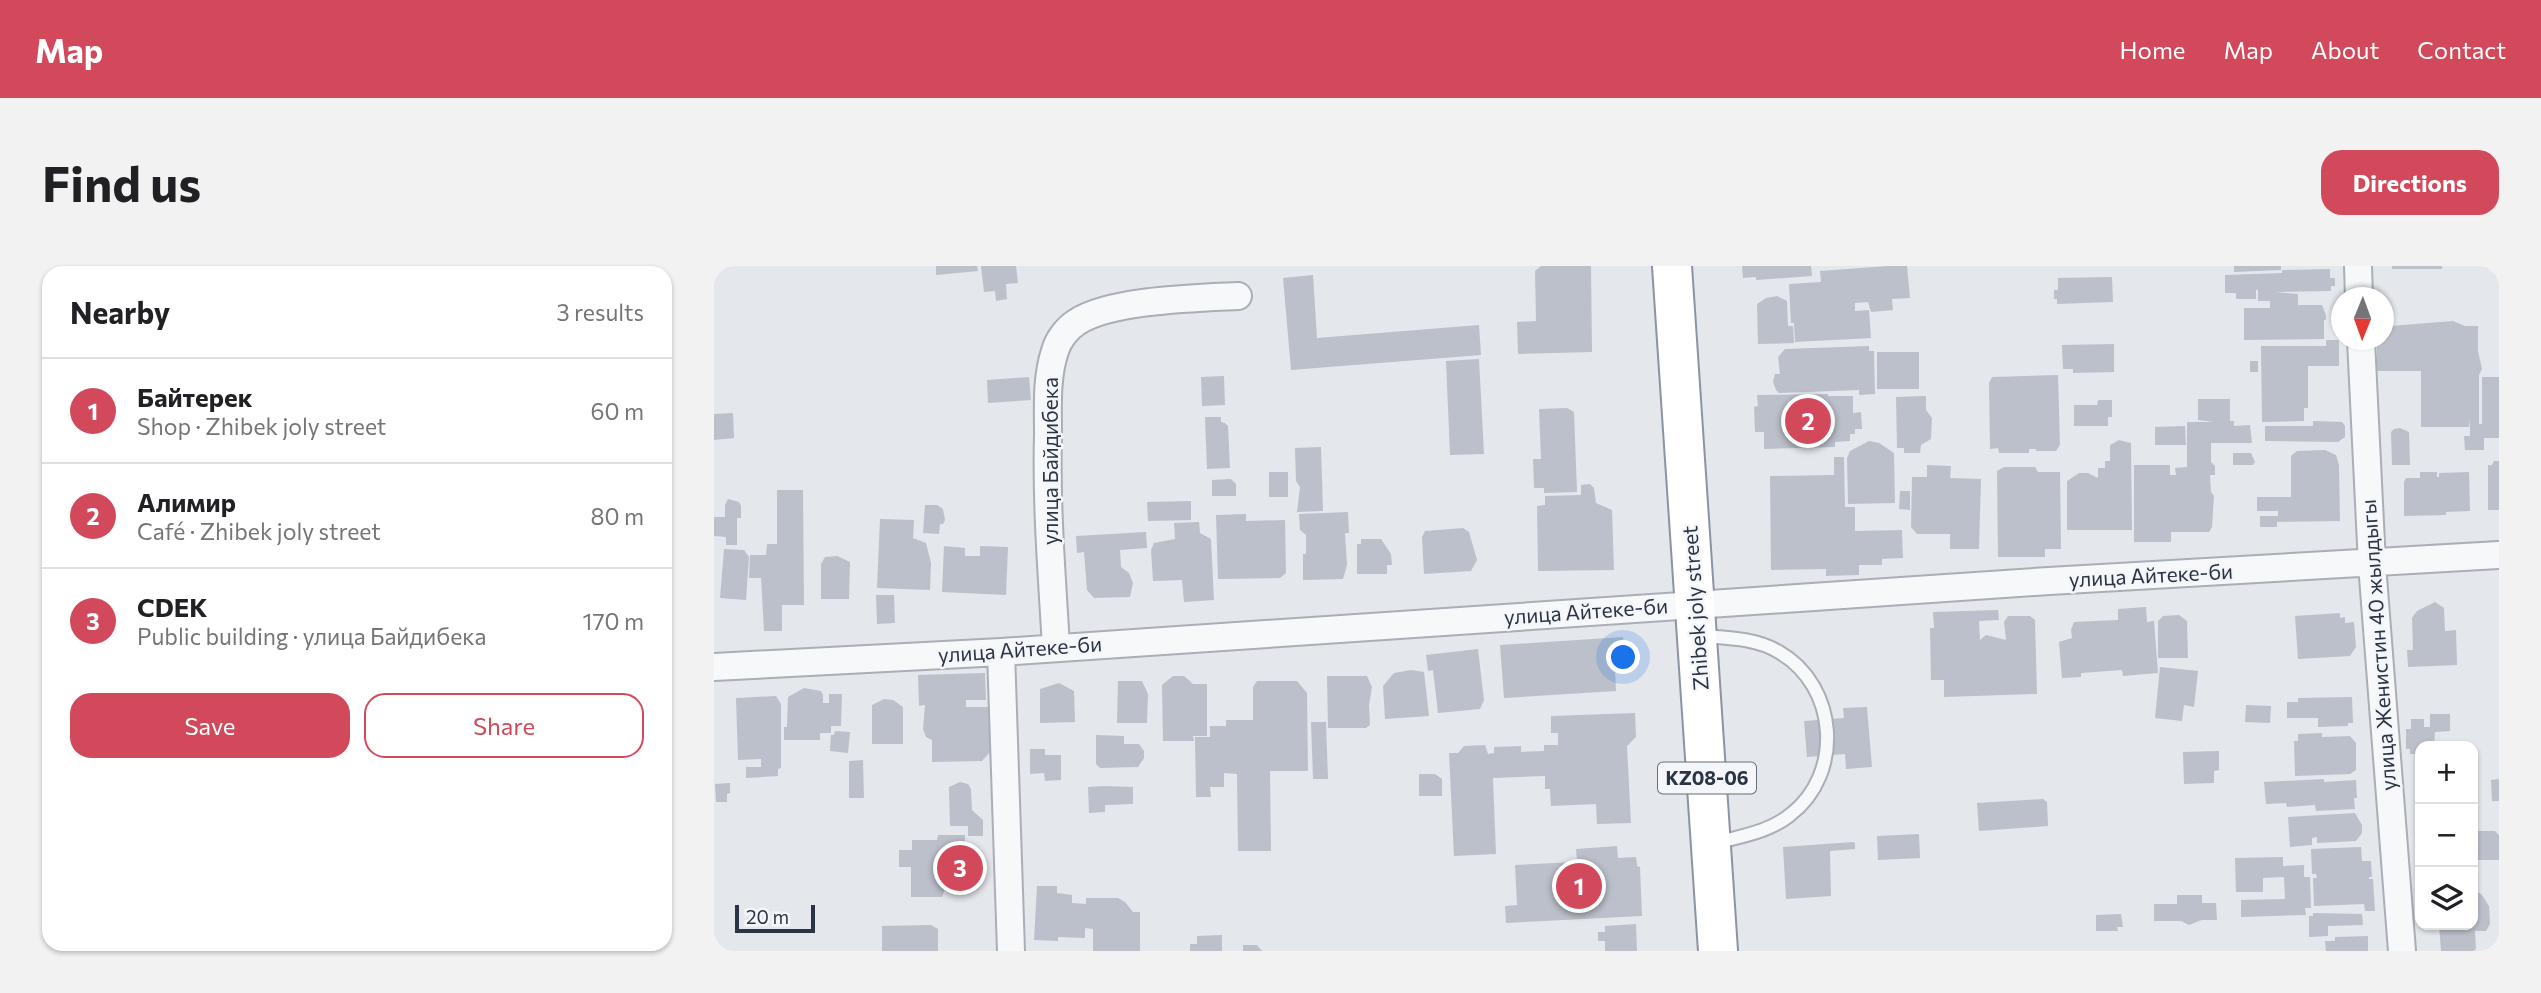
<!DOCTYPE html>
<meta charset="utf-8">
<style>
:root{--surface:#fff;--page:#f2f2f2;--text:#202124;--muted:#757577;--line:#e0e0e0;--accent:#d1495b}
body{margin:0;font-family:Commissioner,sans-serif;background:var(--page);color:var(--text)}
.controls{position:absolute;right:21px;bottom:21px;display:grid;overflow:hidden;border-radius:14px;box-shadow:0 2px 5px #0004}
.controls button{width:63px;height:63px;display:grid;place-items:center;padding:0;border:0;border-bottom:2px solid var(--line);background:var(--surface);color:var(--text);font:35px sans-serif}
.compass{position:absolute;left:1617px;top:21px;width:63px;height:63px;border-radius:50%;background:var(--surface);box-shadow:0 2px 5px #0004;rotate:181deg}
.scale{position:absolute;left:21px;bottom:18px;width:80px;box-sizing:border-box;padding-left:7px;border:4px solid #2b3445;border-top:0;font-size:19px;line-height:24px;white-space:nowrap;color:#2b3445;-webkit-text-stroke:5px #f4f6f9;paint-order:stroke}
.you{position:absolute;left:910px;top:392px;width:24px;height:24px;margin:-18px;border:5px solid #fff;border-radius:50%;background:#1a73e8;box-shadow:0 0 0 10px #1a73e833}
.badge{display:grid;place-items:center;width:46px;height:46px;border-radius:50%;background:var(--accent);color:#fff;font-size:23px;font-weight:700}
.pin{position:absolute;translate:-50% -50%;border:4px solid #fff;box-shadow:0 2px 7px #0006}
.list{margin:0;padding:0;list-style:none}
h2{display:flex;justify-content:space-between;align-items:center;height:91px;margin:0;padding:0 28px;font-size:30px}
h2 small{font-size:23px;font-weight:400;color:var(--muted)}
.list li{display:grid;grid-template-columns:46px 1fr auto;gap:21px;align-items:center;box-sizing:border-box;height:105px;padding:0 28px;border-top:2px solid var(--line)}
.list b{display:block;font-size:26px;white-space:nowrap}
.list p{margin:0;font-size:23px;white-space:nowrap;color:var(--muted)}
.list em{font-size:23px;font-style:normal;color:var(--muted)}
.actions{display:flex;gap:14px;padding:21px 28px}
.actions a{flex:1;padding:16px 0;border:2px solid var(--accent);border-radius:21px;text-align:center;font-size:24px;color:var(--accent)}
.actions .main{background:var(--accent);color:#fff}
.icon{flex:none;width:38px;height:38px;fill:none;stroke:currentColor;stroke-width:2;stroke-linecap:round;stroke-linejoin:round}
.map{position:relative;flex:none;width:1785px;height:685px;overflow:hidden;border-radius:21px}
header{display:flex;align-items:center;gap:42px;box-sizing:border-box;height:98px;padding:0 35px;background:var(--accent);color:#fff}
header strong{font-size:33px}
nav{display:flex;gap:38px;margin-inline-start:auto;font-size:24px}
.intro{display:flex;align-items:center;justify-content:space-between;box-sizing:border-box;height:168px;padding:0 42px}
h1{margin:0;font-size:49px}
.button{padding:18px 32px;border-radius:21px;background:var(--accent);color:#fff;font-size:24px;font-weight:700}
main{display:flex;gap:42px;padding:0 42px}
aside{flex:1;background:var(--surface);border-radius:21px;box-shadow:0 2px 5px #0004}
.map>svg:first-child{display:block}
</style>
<header>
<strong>Map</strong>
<nav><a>Home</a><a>Map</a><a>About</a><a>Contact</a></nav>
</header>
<div class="intro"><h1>Find us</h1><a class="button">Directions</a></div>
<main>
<aside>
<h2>Nearby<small>3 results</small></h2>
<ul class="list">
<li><span class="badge">1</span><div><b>Байтерек</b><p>Shop · Zhibek joly street</p></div><em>60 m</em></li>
<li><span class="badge">2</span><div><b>Алимир</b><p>Café · Zhibek joly street</p></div><em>80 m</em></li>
<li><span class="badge">3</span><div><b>CDEK</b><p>Public building · улица Байдибека</p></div><em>170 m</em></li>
</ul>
<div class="actions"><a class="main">Save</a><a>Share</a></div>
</aside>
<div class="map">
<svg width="1785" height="685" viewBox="0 0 1785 685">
<rect width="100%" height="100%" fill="#e4e7ec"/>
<!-- building -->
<path fill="#bbc0ca" d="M222,0H263L264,5L222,9Z
M267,0H302L304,17L292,18L293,33L282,35L281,25L270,26Z
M827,0H877L878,86L804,88L803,56L822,55L821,5Z
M1028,0H1097L1098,10L1042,14V11L1029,12Z
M1174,0H1193L1196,32L1178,33L1179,44L1157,46L1154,36L1141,37V45L1155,44L1157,72L1081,76L1080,57H1077L1075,18L1107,16L1106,5Z
M1520,0H1567V4L1520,6Z
M1678,0H1728V3H1678Z
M1616,3V12H1621V20H1617V25L1561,26L1584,28V39H1608L1612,49V54H1610V73L1530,74V42H1556V35H1544V24H1542V33H1522V27H1511V9L1568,7V4Z
M599,9L603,72L765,59L767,89L577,104L569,12Z
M1398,11L1399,36L1343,38V33H1340V24H1344V12Z
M1063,30L1073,35L1074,60H1079L1080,77L1044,78L1043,38L1052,32Z
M1739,55L1751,60H1764V85L1768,103L1765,109V158H1768V111H1785V172H1770V184H1751L1750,170H1756V153L1755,161H1707V105H1663V74H1670V66L1676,60Z
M1612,74H1625V100H1594V142H1590V155L1548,156L1547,80H1612Z
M1400,78V106L1359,107V103H1349L1348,79Z
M1155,80V85H1160L1161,128L1145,129V124L1065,127L1062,124L1059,116L1061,108H1066L1064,91L1071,83Z
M1163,86H1205V123H1163Z
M765,93L770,188L736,189L732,95Z
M1536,95H1544V106H1536Z
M1344,109L1346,179L1342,185H1322V183H1315V187H1285L1284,182L1276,183L1275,117L1278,111Z
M510,110L511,139L488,140L487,111Z
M315,111L317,134L274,137L273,114Z
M1114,128V130H1139V147L1147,146L1148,163H1141V168H1136V175L1121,176V181L1050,183V166H1041L1040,141L1044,140L1043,129Z
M1212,130V144L1218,152L1217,173L1207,179L1206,187H1190V182H1183L1182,131Z
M1484,133H1516V155H1520V160L1536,159L1538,177H1497V196L1501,200V209H1496L1497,226L1500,230L1498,261L1495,266H1457V276H1420V199H1456V209H1462L1461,202L1473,201V156H1500L1484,154Z
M1384,134H1398V151H1394V160H1360V139H1383Z
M853,142L860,146L863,226L830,227V222H820L819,193H827L825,143Z
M19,147L20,172L0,174V148Z
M491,151H507V156L511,157L514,160L516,202L493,203Z
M1599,155L1628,156L1631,160V171L1624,176L1551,175V160H1599Z
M1471,160L1472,179H1441V161Z
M1686,162L1695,166L1696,199H1678L1677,166L1680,163Z
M1405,174L1417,177L1418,264H1353V215L1365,207H1374L1384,212V202H1391V195H1396V179Z
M1155,175L1165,177L1180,187L1181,237L1134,238L1133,192L1136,185Z
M607,181L609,245L583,246L586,221L582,215L581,182Z
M1611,184L1622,189L1625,199L1626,255L1563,256V261H1546V250H1564V245H1543V231H1577V190L1583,185Z
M1519,187H1537L1541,196L1539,199H1519Z
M1120,191H1130L1131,241H1141V265L1188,264L1189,292L1168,293V299H1145V309L1112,310V303L1057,304L1056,210L1120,209Z
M1780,195H1785V244H1774V199H1778Z
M1213,199L1237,200L1236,212L1267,213L1265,283H1236V268H1203L1197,261L1198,211H1213Z
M1290,201H1321L1324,206H1346L1347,283H1331V291H1284L1283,205Z
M555,206H574V231H555Z
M1706,206H1723V211H1725V207L1755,206L1756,245L1732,246V249L1690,250V216L1692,212H1706Z
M517,213L522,218V230H498V214Z
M876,218L880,222L882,237L898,244L900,304L824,305L823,240L831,239V230L867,229V219Z
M63,224H89L90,339H68V365H50L47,312H35L36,289H52L53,278H63Z
M1186,225H1196V244L1185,243Z
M14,233L25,236L27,240V252H23V279H12V271L0,270V251H11V239Z
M477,235V254L434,255L433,236Z
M211,239H223L229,243L231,254L229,258H226L225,268L209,267Z
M634,246L635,267H631L633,299L629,313L589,314V288H592V269L586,264L585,248Z
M532,248V255L571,254L572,307L566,312L504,313L502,249Z
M166,253L200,254L199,272L212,277L217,297L216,324L163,322Z
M485,256L486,267L497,273L500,334L470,336L468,314L439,315L437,284L440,277L461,273L460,257Z
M749,262L755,266L763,294L757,305L710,308L708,271L711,265Z
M432,266L433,282L406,284L407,301L415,307L419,317L416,331L380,332L373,324L370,286L363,287L362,270Z
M647,273H667L677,288L678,299H673V308H643V278H647Z
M230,280L251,282V290H266V280L294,281L292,329L228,326Z
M10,283L30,284L35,291L32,334L6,332Z
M123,290L136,296L135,333H107V298L111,291Z
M162,329H180L181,357L163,358Z
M1721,336L1730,342L1731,365L1742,364L1743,399L1694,401L1693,384H1699L1698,352L1703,345Z
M1432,341L1433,356L1440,355L1444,407L1409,410L1408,404L1367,407V411L1348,412L1345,376L1358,372L1357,364L1360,356L1404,354V343Z
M1284,344L1285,354L1265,355L1266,374L1272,369L1292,374L1290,356L1294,350H1316L1321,354L1323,428L1230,431V414H1217L1216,362H1220L1219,346Z
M1626,347V352L1631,351V357L1640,356L1642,381L1636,390L1584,393L1581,350Z
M1465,349L1473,355L1474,392H1444V355L1449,350Z
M909,371L911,402L901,403L902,425L790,432L786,379Z
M764,383L770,434L766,443L724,447L719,404L714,405L712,389Z
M1446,401L1484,405L1480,441L1470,439L1468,455L1441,452Z
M697,404L710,406L715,450L671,453L669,420L680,407Z
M271,407L272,434H252V441H275L276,486L268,495L218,496V474L212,471L209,463L211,439L205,440L204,409Z
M459,410H470L479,418H493V470H479L480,475H449L448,419Z
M613,410H653L658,421L655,439L656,459L652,462H614Z
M404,415H428L434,428L433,457H403Z
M543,415H583L593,427L594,505H556L557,585H524L523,508L510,507V521H496L497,531H482L481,471H496V460H512V454H539V421Z
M345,417L360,425L361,456L326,457V423Z
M90,422L107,425L109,429V437H115V428H128L127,460H117V467H106V474H70V461H73L74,431Z
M62,430L67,438V502L64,503V510L32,512V501H47V493L24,494L22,432Z
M1638,431L1639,457H1634V460L1604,461V452H1573V436H1584V432Z
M170,433L179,434L189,441V478H158V439Z
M1532,439L1557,440L1556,457L1531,456Z
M1153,441L1158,501L1132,503L1131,488L1093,491L1090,455L1130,452L1129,442Z
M921,447L922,471L913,480L917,557L883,558L882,538L837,540L836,523H831V510L779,512L782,588L740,590L735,487H744L750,480L771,479L774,488L780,487V481L807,480V486L830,485V479H844V467H837V450Z
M1716,448H1736V465L1721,466L1720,480H1706V488H1696V483H1692V463H1697V453H1710V461H1716Z
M597,456H612L614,513H599Z
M121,465L136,466L134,487L116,485L117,469H120Z
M1608,467V471L1636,470L1642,477V504L1636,508L1581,510L1580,475H1584V468Z
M382,469L410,470V478H425L430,485V492L424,501L386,502L382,498Z
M316,483H331V489H347V514L331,515L330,507L316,508Z
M1505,485V504L1500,505V517L1470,518L1469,486Z
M149,494L150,532H135V495Z
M705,508H721L728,513V530H705Z
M1610,513V516L1642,514L1643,532H1640L1641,543L1602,545L1601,539L1573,541L1572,537L1552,538L1550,516Z
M1785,513V535H1778L1777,514Z
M246,516L254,518L257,523L258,544L269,554V570H254V560H236L235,521Z
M16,517V527L13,528V536H2L1,518Z
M389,520L419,521V538L391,539V546L375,547L374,521Z
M1329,533L1333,536L1334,560L1265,565L1263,537Z
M1641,547L1648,559V567L1642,575L1603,577V571L1598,572V579L1576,581L1574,551Z
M1759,565H1781L1785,569V594H1759Z
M1205,568L1206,592L1164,594L1163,570Z
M224,569H251V588H258L263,596V615L259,622L231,623L228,631H197V601H185V584H198V574H223Z
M1139,576L1141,577V583L1116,585L1117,630L1072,633L1069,581Z
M903,580L904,592L922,591L923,600L926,601L928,650L792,657L791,640L803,639L801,599L863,596L862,583Z
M1647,581L1648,595H1657L1658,611H1655V613H1659L1661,645H1651L1650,638L1600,640L1599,612H1603L1602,608H1598L1597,583Z
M1569,591V600L1590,599V611H1596L1597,642H1591L1592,649L1527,651V634L1571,633L1570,611L1549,612V626H1522L1521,592Z
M323,620H343V627L358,629V637L372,638V632H404L411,636L419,646H426V685H379V663L371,662V672L344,671V675L320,674Z
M1759,622L1768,629L1775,640L1776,658L1772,665H1761L1762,683L1759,685H1727L1725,659H1759Z
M1463,629H1488V637H1502L1503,654H1488L1475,659L1467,655H1440V638H1463Z
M1599,647L1648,648L1649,659L1614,660V670L1595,671V650H1599Z
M1407,648L1409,661H1403L1404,665H1382V649Z
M922,658L923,685H891V675H884V666H891V660Z
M217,659L224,663V685H168V660Z
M508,669V685H476V678H483V670Z
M1654,670V685H1612L1611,675H1621V671Z
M529,679H543L548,685H529Z"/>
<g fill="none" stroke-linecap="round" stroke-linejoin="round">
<defs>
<path id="service" d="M988,370C1014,372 1042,372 1065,386C1124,420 1130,508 1076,549C1055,566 1027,570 1002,577"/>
<path id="minor" d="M1644,0L1645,32
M1647,74L1658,298L1688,685
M342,381C338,310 332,240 334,169C334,141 332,112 341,85C344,74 353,62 363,56C396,34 483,32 524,30
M287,386L297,685
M0,401L287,386L1335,315L1785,289"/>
<path id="trunk" d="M958,0L1004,685"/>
</defs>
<!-- service casing -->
<use href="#service" stroke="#a9aeb7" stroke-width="16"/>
<!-- minor casing -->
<use href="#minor" stroke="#a9aeb7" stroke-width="30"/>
<!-- trunk casing -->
<use href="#trunk" stroke="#8b94a3" stroke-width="42"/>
<!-- service -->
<use href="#service" stroke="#f7f8fa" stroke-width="12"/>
<!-- minor -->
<use href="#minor" stroke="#f7f8fa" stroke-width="26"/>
<!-- trunk -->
<use href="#trunk" stroke="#fff" stroke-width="38"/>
</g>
<g text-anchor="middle" stroke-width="5" stroke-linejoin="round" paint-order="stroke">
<!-- shield labels -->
<rect fill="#f4f6f9" stroke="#676e7b" stroke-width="2" x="944" y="496.5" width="98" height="31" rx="5"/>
<g font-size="19" font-weight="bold" fill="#2b3445">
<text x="993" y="519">KZ08-06</text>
</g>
<!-- street labels -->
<g font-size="21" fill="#2b3445" stroke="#f4f6f9">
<text transform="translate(337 195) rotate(-90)" y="7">улица Байдибека</text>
<text transform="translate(1437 310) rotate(-3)" y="7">улица Айтеке-би</text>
<text transform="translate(982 342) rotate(-94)" y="7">Zhibek joly street</text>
<text transform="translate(872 346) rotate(-4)" y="7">улица Айтеке-би</text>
<text transform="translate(1665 379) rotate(-94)" y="7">улица Женистин 40 жылдыгы</text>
<text transform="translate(306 384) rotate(-4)" y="7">улица Айтеке-би</text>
</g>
</g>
</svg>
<div class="controls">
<button>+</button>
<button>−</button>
<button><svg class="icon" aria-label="layers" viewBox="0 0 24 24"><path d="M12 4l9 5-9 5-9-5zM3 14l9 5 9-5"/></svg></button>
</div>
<svg class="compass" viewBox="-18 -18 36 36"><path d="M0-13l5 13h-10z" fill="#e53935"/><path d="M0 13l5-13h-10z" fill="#757577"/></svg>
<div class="scale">20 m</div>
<div class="you"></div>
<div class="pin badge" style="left:865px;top:620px">1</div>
<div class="pin badge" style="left:1094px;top:155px">2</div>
<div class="pin badge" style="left:246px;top:602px">3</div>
</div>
</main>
